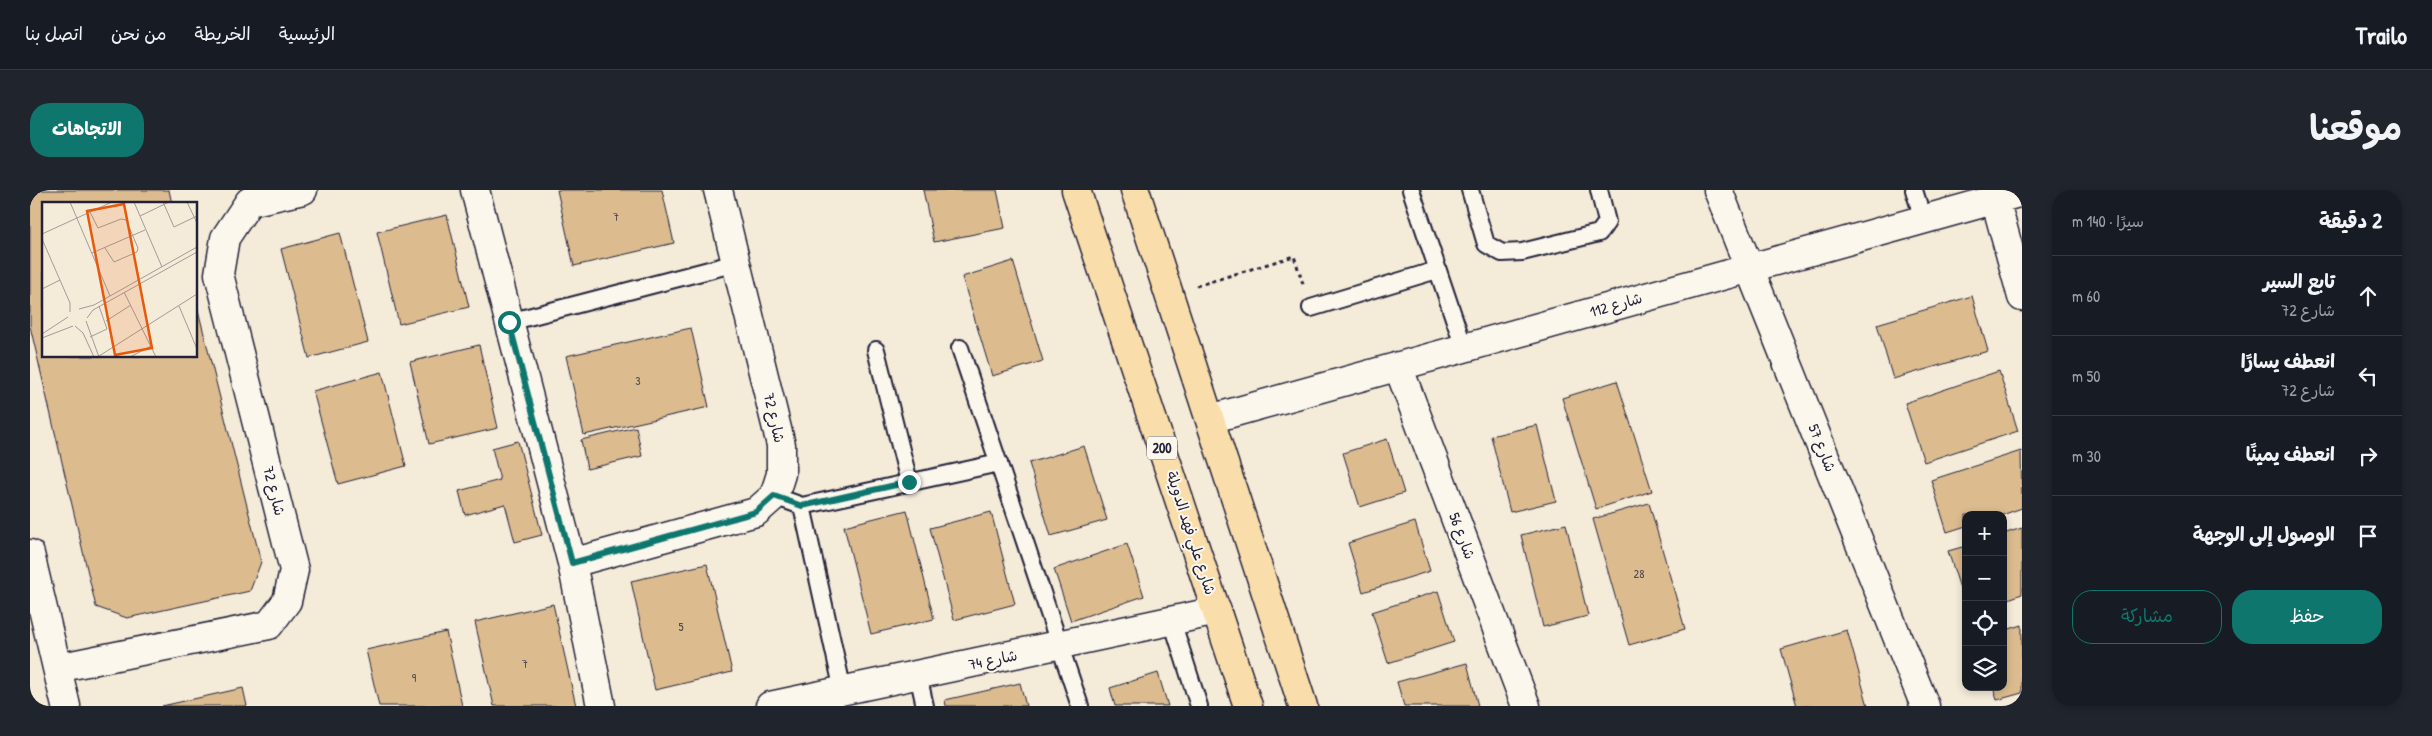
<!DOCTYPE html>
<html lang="ar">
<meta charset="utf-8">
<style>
:root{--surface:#171b24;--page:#20242c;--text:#f1f3f6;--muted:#9ea1a6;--line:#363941;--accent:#0f766e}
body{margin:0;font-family:"Patrick Hand","Playpen Sans Arabic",sans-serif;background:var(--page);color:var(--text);direction:rtl}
.controls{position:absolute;right:15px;bottom:15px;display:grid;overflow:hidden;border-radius:10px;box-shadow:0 2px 8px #0003}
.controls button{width:45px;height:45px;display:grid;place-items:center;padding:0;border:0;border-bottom:1px solid var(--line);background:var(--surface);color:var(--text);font:25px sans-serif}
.stop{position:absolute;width:15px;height:15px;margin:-11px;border:4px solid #0f766e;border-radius:50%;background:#fff}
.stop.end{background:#0f766e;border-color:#fff;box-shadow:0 1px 5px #0008}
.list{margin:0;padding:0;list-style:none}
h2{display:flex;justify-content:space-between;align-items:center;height:65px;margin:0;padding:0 20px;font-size:21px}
h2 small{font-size:16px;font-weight:400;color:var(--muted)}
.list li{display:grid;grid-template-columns:32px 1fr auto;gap:15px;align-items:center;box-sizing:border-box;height:80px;padding:0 20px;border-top:1px solid var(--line)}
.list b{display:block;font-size:19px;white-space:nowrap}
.list p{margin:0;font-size:16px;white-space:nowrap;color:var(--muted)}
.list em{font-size:16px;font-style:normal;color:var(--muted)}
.actions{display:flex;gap:10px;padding:15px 20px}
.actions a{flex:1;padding:11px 0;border:1px solid var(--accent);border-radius:20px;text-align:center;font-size:18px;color:var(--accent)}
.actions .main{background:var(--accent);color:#fff}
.icon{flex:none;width:28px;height:28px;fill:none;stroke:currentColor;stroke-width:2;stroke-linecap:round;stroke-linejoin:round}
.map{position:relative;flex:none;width:1992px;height:516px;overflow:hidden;direction:ltr;border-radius:20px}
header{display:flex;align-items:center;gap:30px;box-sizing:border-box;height:70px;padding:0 25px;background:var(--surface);border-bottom:1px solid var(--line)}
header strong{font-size:24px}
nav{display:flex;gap:28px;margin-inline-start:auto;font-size:18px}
.intro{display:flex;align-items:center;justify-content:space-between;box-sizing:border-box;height:120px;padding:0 30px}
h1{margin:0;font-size:35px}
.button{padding:12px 22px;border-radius:20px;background:var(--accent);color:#fff;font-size:18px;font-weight:700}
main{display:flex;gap:30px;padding:0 30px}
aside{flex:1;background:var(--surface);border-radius:20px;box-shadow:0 2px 8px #0003}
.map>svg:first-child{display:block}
</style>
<header>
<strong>Trailo</strong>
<nav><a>الرئيسية</a><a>الخريطة</a><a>من نحن</a><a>اتصل بنا</a></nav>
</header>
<div class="intro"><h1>موقعنا</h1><a class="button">الاتجاهات</a></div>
<main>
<aside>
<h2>2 دقيقة<small>سيرًا · 140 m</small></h2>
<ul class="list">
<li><svg class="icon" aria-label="ahead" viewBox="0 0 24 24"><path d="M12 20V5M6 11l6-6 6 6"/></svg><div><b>تابع السير</b><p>شارع 72</p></div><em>60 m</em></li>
<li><svg class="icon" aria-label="left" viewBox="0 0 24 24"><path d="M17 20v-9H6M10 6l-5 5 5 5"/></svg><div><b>انعطف يسارًا</b><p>شارع 72</p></div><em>50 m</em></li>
<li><svg class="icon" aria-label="right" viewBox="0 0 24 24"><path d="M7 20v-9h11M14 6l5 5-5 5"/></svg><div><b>انعطف يمينًا</b></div><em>30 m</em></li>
<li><svg class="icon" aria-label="arrive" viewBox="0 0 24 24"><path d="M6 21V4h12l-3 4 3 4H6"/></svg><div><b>الوصول إلى الوجهة</b></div></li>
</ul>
<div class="actions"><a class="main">حفظ</a><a>مشاركة</a></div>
</aside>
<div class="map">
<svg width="1992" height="516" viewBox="0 0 1992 516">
<rect width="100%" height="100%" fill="#f5ebd9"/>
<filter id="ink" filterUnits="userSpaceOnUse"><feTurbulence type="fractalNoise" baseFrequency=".02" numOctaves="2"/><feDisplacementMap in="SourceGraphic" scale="10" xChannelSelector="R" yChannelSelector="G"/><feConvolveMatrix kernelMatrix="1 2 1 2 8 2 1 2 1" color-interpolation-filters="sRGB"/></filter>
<g filter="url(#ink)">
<!-- building -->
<path fill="#dcbc8f" stroke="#22223b" d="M0,0H139L142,14H14V166H166V112L231,372L220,401L97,428L66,417L0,136Z
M527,0H632L644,53L544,76Z
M893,0H967L975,38L904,52Z
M417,25L439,117L369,134L347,42Z
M310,43L338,152L279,168L251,59Z
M983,71L1013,171L962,186L932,87Z
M1942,106L1958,161L1863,189L1847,134Z
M661,138L679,217L554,245L536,166Z
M449,155L468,238L399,254L380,172Z
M1969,181L1988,241L1894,272L1875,213Z
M352,182L376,276L308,294L283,201Z
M1587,191L1622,301L1566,319L1532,208Z
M1507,235L1526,311L1480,322L1461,246Z
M606,237L612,266L557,279L551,250Z
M1357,249L1374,303L1330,317L1313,263Z
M488,251L512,345L485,352L475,314L435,325L429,301L470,290L462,258Z
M1054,256L1077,330L1021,346L999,273Z
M1991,261L1992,318L1972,325H1936V336L1917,342L1901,290Z
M1619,313L1655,439L1599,455L1563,329Z
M877,320L904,429L841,444L814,336Z
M961,322L985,414L924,430L900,338Z
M1385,332L1400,381L1333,402L1318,353Z
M1536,334L1558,426L1513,437L1491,345Z
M1992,338V404L1973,411V344Z
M1097,354L1114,406L1041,431L1024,379Z
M1936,356V417L1918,361Z
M677,374L702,482L625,500L601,391Z
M1408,401L1424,452L1358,473L1342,422Z
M523,414L546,516H464L445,432Z
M1992,435V503L1967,510L1963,497H1973V441Z
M1817,440L1838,516H1767L1751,459Z
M416,442L432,516H349L336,460Z
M1437,473L1448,516H1374L1367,492Z
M1128,483L1138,516H1085L1080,498Z
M990,493L996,516H916L915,510Z
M213,498L217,516H132Z"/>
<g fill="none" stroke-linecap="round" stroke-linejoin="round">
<defs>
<path id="service" d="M1381,0L1434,158
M1440,0L1456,54L1472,63L1492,62L1569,43L1577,32L1569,0
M1884,0L1893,29
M1281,118L1407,80
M479,132L706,73
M930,158L1050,516
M846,160L879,292
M744,306L772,316L969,273
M772,316L813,501
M1142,431L1169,516
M888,485L895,516"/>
<path id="minor" d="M445,0L542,373L571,516
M1688,0L1895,516
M1965,9L1992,107
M1368,176L1496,516
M1180,229L1992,2
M0,364L36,516
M542,373L726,322L744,306L751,284V255L688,0
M27,478L239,435L257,411L264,380L189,84L195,48L219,12L273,0
M740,516L1187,421"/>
<path id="primary" d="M1046,0L1218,516
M1105,0L1273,516"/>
</defs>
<!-- service casing -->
<use href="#service" stroke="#22223b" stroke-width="20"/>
<!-- minor casing -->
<use href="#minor" stroke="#22223b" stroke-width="31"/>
<!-- primary casing -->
<use href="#primary" stroke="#22223b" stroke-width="31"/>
<!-- path -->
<path stroke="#22223b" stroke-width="3" stroke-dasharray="4 4" stroke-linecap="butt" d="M1166,96L1264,66L1274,97"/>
<!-- service -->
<use href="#service" stroke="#fbf7ec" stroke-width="16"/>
<!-- minor -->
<use href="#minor" stroke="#fbf7ec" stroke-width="28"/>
<!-- primary -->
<use href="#primary" stroke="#f9deab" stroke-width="28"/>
</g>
</g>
<g fill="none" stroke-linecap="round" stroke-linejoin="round" filter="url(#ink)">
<!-- route -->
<path stroke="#0f766e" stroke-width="6" d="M479,132L542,373L726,322L744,306L772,316L879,292"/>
</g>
<g text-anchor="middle" stroke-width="4" stroke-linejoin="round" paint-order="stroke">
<!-- number labels -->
<g font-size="12" fill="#504850">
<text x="586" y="31">7</text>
<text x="608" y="195">3</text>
<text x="1609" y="388">28</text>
<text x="651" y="441">5</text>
<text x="495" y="478">7</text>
<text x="384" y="492">9</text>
</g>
<!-- shield labels -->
<rect fill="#fbf7ec" stroke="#636270" stroke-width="1" x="1117" y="246.5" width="30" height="23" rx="4"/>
<g font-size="14" font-weight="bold" fill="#22223b">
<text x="1132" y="263">200</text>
</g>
<!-- street labels -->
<g font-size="15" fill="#22223b" stroke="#fbf7ec">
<text transform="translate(1586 115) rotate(-16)" y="5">شارع 112</text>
<text transform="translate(744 228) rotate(77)" y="5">شارع 72</text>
<text transform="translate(1792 258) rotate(68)" y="5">شارع 57</text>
<text transform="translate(244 301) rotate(76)" y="5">شارع 72</text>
<text transform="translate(1161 343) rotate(72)" y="5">شارع علي فهد الدويلة</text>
<text transform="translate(1432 346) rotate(69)" y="5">شارع 56</text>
<text transform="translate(963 470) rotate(-12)" y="5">شارع 74</text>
</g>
</g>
<!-- overview -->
<g transform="translate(12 12)">
<rect width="155" height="155" fill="#f5ebd9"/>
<path fill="none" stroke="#a19b9a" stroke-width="1" d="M28,0L68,94M92,0L120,65M121,0L132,25L155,14M145,0L155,21M48,10L56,26L79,17L84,18L96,46L95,50L72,60L63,46M98,14L127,0M0,32L70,0M0,37L28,101V110M50,51L103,28M0,87L18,78M82,90L114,155M137,104L155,147M37,107L52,103L155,45M45,116L51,108L155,50M44,119L57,155M64,119L89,103M33,124L41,131L52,155M0,132L26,115M48,135L65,127L57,104M0,136L31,124M57,154L155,92M88,155L109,144"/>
<path fill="#e8590c" fill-opacity="0.15" stroke="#e8590c" stroke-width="2.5" d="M82,2L110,146L73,153L45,9Z"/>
<rect width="155" height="155" fill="none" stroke="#22223b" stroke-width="2.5"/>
</g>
</svg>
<div class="controls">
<button>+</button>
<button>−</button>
<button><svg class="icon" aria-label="locate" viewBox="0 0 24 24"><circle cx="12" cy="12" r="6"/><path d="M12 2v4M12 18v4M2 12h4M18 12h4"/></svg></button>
<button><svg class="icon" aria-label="layers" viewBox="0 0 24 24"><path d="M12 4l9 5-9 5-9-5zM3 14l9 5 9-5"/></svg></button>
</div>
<div class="stop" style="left:479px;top:132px"></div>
<div class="stop end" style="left:879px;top:292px"></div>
</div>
</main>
